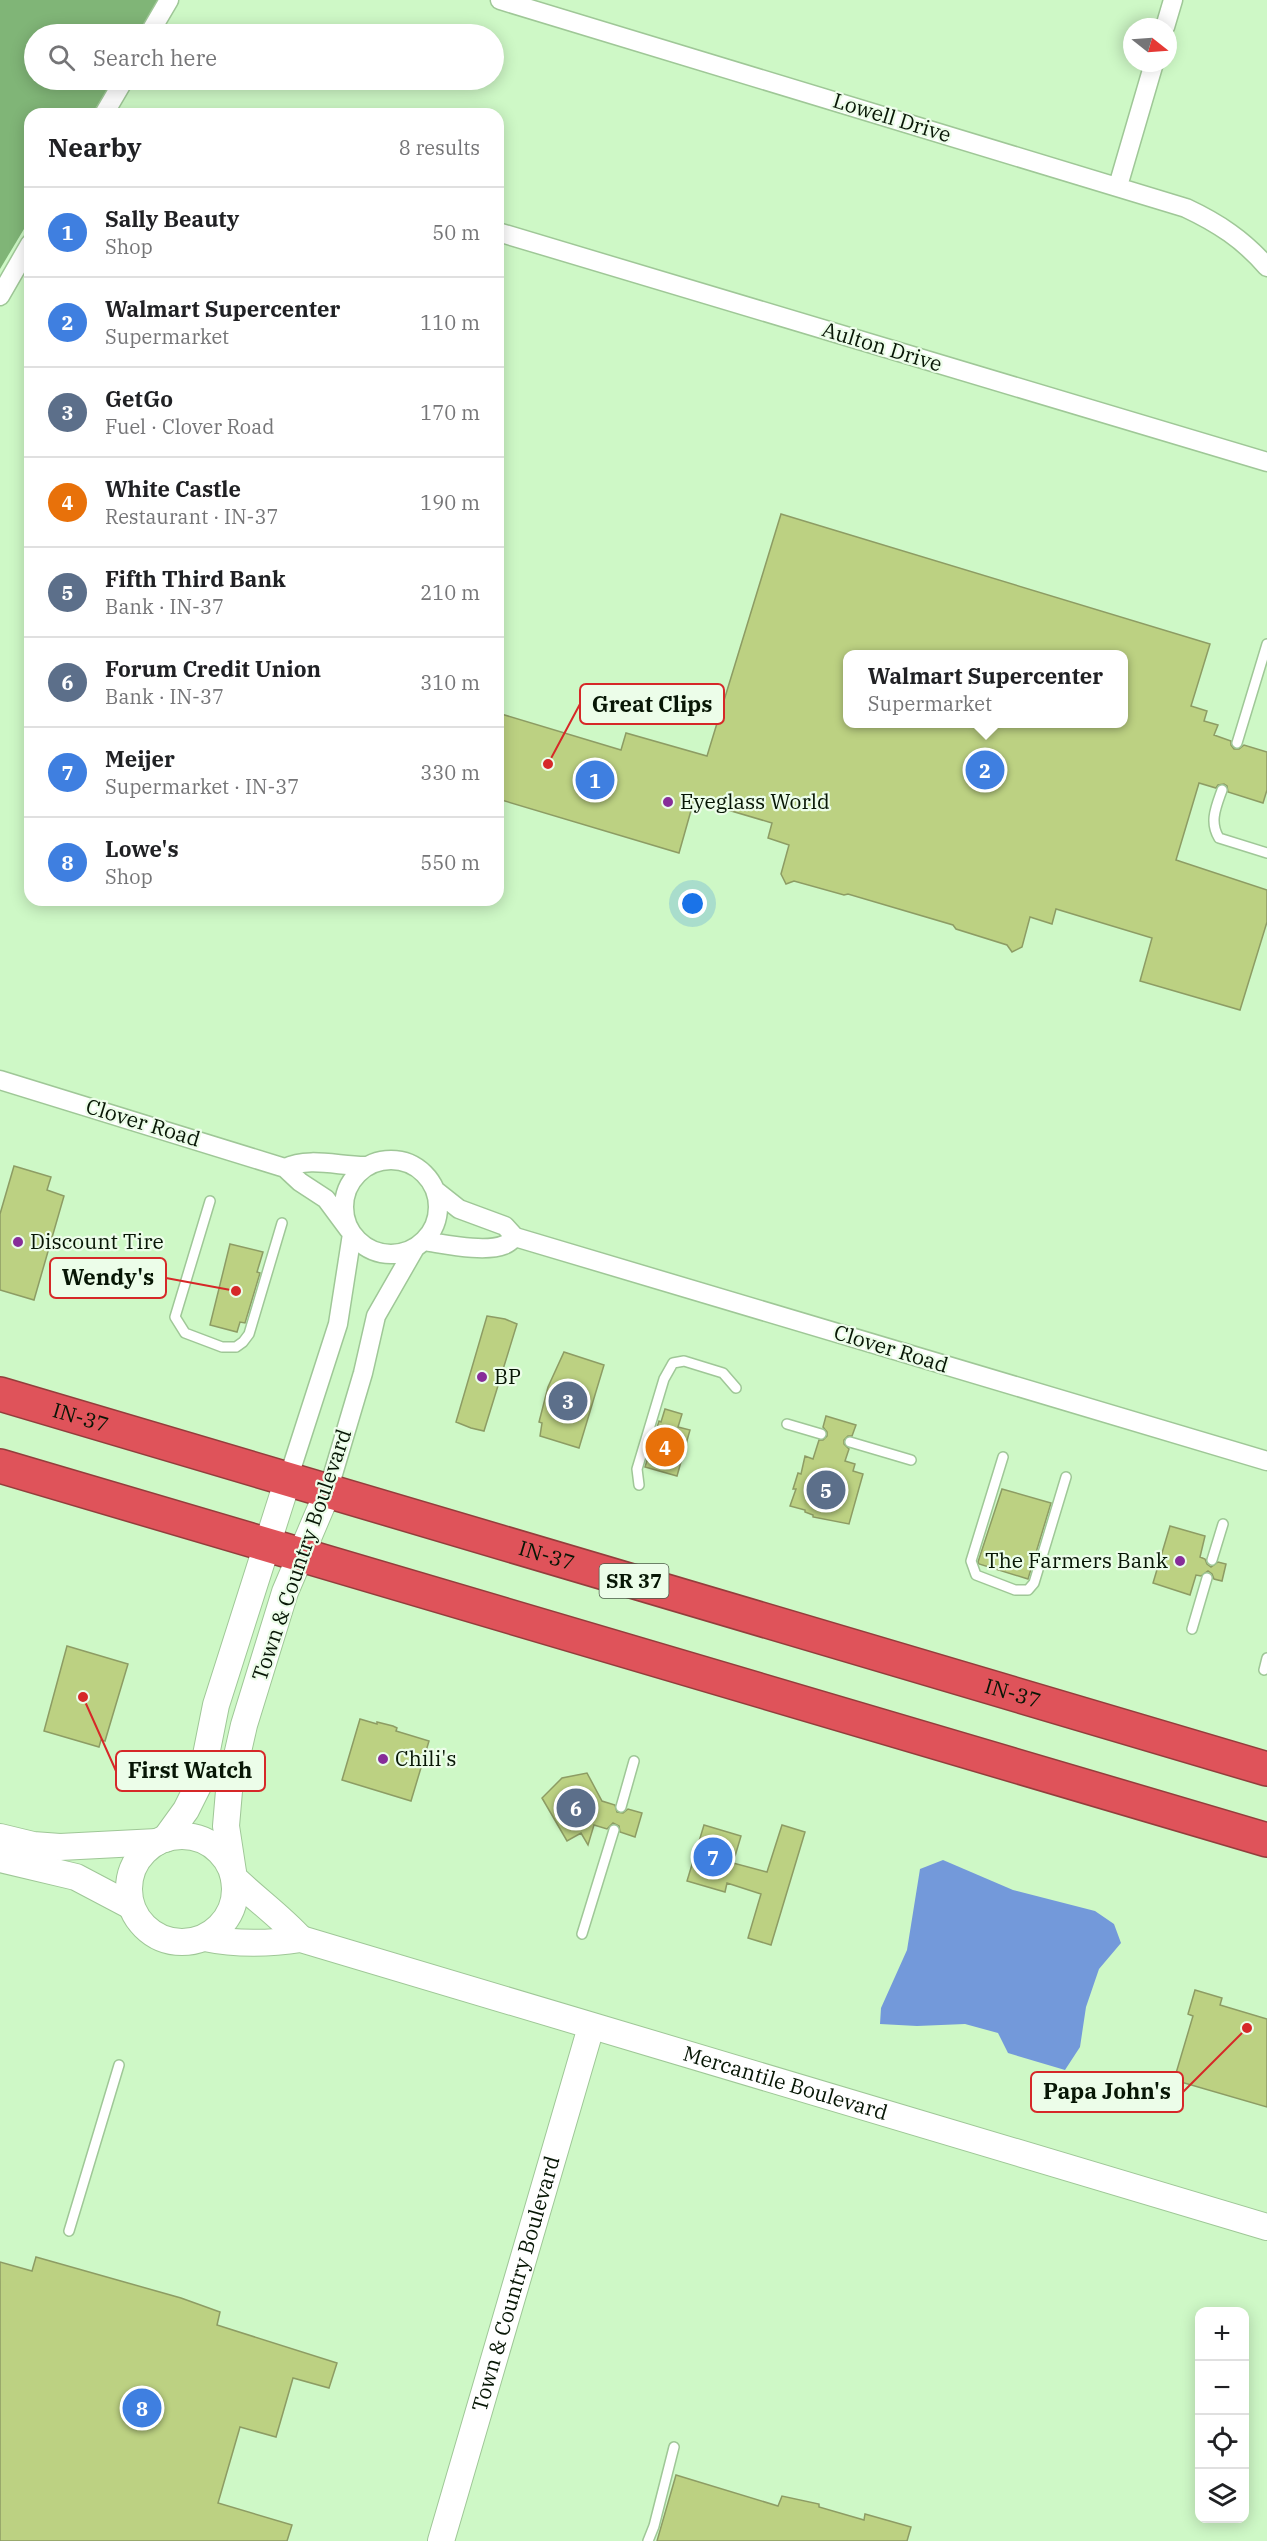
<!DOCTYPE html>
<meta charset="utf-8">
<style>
:root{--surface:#fff;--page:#f2f2f2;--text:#202124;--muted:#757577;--line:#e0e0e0;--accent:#872d99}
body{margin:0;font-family:"IBM Plex Serif",serif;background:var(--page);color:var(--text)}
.controls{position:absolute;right:18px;bottom:18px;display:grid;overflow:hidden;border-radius:12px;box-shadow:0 3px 15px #0003}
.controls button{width:54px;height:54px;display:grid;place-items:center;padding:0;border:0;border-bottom:2px solid var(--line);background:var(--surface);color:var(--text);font:30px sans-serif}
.compass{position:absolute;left:1123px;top:18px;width:54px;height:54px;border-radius:50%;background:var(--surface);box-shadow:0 3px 15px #0003;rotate:107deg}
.you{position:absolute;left:693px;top:904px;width:21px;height:21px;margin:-15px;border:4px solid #fff;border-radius:50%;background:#1a73e8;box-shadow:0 0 0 9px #1a73e833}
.badge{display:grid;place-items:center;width:39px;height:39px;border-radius:50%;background:var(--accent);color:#fff;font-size:20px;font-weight:700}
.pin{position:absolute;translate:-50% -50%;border:3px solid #fff;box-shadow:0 2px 6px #0006}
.popup{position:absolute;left:843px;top:650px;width:285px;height:78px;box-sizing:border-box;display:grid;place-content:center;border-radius:12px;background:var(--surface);filter:drop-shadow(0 2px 4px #0005);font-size:20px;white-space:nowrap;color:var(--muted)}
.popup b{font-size:22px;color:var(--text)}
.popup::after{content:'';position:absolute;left:50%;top:100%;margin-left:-12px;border:12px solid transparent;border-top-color:var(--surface)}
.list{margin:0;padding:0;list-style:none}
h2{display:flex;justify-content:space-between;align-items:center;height:78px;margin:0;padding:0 24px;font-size:26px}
h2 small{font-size:20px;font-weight:400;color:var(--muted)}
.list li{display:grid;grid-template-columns:39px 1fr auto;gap:18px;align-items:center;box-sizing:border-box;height:90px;padding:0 24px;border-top:2px solid var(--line)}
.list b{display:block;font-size:22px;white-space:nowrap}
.list p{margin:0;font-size:20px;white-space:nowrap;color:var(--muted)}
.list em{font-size:20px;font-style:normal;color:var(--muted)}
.icon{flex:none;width:33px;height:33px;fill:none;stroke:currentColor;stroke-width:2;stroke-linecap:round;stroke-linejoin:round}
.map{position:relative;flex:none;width:1267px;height:2541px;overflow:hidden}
.search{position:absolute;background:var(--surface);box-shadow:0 3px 15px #0003;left:24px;top:24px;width:480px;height:66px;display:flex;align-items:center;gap:15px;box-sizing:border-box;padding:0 21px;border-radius:33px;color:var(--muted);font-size:22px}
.panel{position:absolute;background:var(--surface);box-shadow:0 3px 15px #0003;left:24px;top:108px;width:480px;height:798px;border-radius:18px}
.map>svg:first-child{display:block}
</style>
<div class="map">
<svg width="1267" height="2541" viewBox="0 0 1267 2541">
<rect width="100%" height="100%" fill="#cef8c6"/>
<!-- forest -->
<path fill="#80b577" d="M0,0H160L140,34H34V80H113L92,114H30V219L0,269Z"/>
<!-- water -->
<path fill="#7399da" d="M943,1860L1013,1890L1095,1911L1114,1924L1121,1943L1099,1969L1086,2007L1080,2047L1065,2070L1008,2053L998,2033L965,2024L917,2026L880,2024L881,2008L907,1950L920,1869Z"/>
<!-- building -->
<path fill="#bcd182" stroke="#8d9c64" stroke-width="1.5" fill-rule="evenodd" d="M781,514L1210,644L1191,706L1207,711L1204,721L1218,725L1214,735L1231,741V745L1234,749H1239L1244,745L1267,752V790L1263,803L1228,792L1227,786L1224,784L1218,785L1216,788L1199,783L1176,860L1267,890V922L1240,1010L1140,981L1152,938L1056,909L1052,924L1030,917L1022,947L1012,952L1007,945L956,929L953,925L848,894L844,895L794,881L786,884L781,874L789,845L768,838L772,823L694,800L679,853L498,799V713L621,750L626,733L707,756ZM847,654H1123V723H847Z
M14,1166L51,1177L47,1190L64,1196L34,1300L0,1290V1214Z
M230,1244L263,1252L257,1272L260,1273L245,1323L240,1322L237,1332L210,1325Z
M487,1316L505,1319L517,1324L484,1431L471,1428L456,1422Z
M564,1352L604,1365L579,1448L540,1436L542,1423L539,1422L548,1387Z
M665,1409L682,1414L678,1427L690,1430L677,1476L645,1467L659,1421L661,1422Z
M826,1416L856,1425L852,1436H848L844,1440V1444L849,1449L845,1461L855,1464L853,1471L863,1474L849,1524L813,1517V1515L805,1512V1510L790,1506L796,1489H793L798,1473L801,1474L805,1456L813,1459L819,1440H823L827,1436V1432L823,1427Z
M1002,1489L1051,1503L1028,1579L979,1564L978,1562Z
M1170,1526L1205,1536L1200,1557L1205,1559L1207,1564L1211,1567L1218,1562L1226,1564L1222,1581L1214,1579L1212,1574L1208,1571L1201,1576L1196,1575L1190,1595L1153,1583Z
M67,1646L128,1664L105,1741L101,1740L99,1747L44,1731Z
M360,1719L377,1724V1722L393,1726L397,1728L396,1731L429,1741L411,1801L342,1780Z
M587,1773L602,1801L615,1805L617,1812L623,1813L628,1809L642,1813L635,1837L620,1832L619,1826L613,1823L607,1829L594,1825L588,1845L581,1833L567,1841L542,1798L562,1778Z
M704,1825L741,1836L733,1863L767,1872L782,1825L805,1832L771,1945L748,1938L761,1894L727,1883L725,1892L687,1881Z
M1195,1990L1222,1998L1220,2005L1267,2019V2107L1174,2080L1193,2016L1188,2014Z
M36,2257L181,2298L220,2312L217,2325L337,2363L329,2388L293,2378L276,2437L240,2427L218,2503L292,2525L287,2541H0V2262L32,2271Z
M676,2475L778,2506L782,2496L819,2504V2507L864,2520L865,2514L911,2527L907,2541H657Z"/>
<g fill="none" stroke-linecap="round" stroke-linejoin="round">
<defs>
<path id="lane" d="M1237,743L1267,644
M1222,790C1216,807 1209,822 1219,838L1267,853
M210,1201L175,1317L185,1333L222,1347H236L243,1342L249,1334L282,1223
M787,1424L821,1434
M850,1442L911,1460
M1003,1457L971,1561L976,1575L1015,1590H1028L1034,1583L1066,1477
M639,1485L637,1469L664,1379L673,1363L684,1361L723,1373L736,1388
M1212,1560L1223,1524
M1192,1629L1207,1578
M1264,1670L1267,1658
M621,1807L634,1761
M582,1934L614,1830
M69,2231L119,2065
M648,2541L654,2526L674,2447"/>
<path id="street" d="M500,0L1186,208C1218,223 1244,240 1267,267
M1165,27L1173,0
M149,34L169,0
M104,114L124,80
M1118,186L1154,63
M498,232L1267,462
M0,296L30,244
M0,1080L285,1168L300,1182L326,1199L349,1230
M344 1207a47 47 0 1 1 94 0a47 47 0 1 1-94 0Z
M285,1168C310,1156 341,1167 368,1166
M435,1190L459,1209L505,1226L515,1237L1267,1461
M424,1241C445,1244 484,1253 504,1245C507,1244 512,1240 515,1237
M288,1479L338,1324L352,1234
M328,1491L363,1373L376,1316L415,1248"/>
<g id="secondary">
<circle cx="182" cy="1889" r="53"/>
<path d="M0,1837L33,1845L60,1847L157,1842"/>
<path d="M165,1839L186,1810L201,1780L216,1705L288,1479"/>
<path d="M0,1859L76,1877L131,1906"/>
<path d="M233,1872L226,1826L229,1791L244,1725L285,1592L328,1491"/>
<path d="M234,1878C256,1899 281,1917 301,1939"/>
<path id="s1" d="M205,1938C238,1945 268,1944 301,1939L1267,2227"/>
<path id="s2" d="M441,2541L591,2027"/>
</g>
<g id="highway">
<path id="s3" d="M0,1394L1267,1769"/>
<path d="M0,1466L1267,1840"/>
</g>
</defs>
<!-- lane casing -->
<use href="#lane" stroke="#9fc797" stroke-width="12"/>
<!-- street casing -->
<use href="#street" stroke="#9fc797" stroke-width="21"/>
<!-- secondary casing -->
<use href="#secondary" stroke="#9fc797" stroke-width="28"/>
<!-- highway casing -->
<use href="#highway" stroke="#933e3c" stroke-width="36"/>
<!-- lane -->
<use href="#lane" stroke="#fff" stroke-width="9"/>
<!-- street -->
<use href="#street" stroke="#fff" stroke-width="18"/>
<!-- secondary -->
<use href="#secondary" stroke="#fff" stroke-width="26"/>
<!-- highway -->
<use href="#highway" stroke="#df535a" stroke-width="33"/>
</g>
<!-- markers -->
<g fill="#872d99" stroke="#ecfde9" stroke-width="2">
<circle cx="668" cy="802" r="6"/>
<circle cx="18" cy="1242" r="6"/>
<circle cx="482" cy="1377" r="6"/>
<circle cx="1180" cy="1561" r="6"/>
<circle cx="383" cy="1759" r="6"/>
</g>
<g text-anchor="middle" stroke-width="4.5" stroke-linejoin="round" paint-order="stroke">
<!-- shield labels -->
<rect fill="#ecfde9" stroke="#4c5b49" stroke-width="1.5" x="599.5" y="1564" width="69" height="34" rx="4.5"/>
<g font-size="20" font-weight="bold" fill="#071605">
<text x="634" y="1588">SR 37</text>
</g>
<!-- street labels -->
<g font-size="21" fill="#071605" stroke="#ecfde9">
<text transform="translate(892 118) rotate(17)" y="7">Lowell Drive</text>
<text transform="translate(882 347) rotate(17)" y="7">Aulton Drive</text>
<text transform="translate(143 1123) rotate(17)" y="7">Clover Road</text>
<text transform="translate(891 1349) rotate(17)" y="7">Clover Road</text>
<text dy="7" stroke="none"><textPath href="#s3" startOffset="84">IN-37</textPath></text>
<text transform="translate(302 1555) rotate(-71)" y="7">Town &amp; Country Boulevard</text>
<text dy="7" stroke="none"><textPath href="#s3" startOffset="570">IN-37</textPath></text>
<text dy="7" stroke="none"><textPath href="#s3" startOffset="1056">IN-37</textPath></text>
<text dy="7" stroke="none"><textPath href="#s1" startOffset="602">Mercantile Boulevard</textPath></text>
<text dy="7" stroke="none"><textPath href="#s2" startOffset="268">Town &amp; Country Boulevard</textPath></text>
</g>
<!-- poi labels -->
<g font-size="21" fill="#071605" stroke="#ecfde9" text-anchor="start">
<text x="680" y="809">Eyeglass World</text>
<text x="30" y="1249">Discount Tire</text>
<text x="494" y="1384">BP</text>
<text x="1168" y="1568" text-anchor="end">The Farmers Bank</text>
<text x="395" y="1766">Chili's</text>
</g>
</g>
<!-- callouts -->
<path fill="none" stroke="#d62828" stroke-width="2" d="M548 764L580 704M236 1291L166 1278M83 1697L116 1771M1247 2028L1183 2092"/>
<g fill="#d62828" stroke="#ecfde9" stroke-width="2">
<circle cx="548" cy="764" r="6"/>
<circle cx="236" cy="1291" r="6"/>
<circle cx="83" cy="1697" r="6"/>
<circle cx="1247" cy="2028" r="6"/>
</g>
<g fill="#ecfde9" stroke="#d62828" stroke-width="2">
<rect x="580" y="684" width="144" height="40" rx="6"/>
<rect x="50" y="1258" width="116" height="40" rx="6"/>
<rect x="116" y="1751" width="149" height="40" rx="6"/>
<rect x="1031" y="2072" width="152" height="40" rx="6"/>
</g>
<g font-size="22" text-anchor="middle" font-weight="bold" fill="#071605">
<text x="652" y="712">Great Clips</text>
<text x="108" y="1285">Wendy's</text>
<text x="190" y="1778">First Watch</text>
<text x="1107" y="2099">Papa John's</text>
</g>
</svg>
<div class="controls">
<button>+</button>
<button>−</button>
<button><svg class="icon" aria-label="locate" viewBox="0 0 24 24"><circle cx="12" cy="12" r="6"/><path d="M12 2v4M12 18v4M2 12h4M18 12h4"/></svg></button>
<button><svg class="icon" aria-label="layers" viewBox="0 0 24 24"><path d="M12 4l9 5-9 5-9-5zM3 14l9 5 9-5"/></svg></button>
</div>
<svg class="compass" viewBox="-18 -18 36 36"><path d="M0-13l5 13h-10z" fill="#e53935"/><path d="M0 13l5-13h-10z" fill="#757577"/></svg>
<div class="you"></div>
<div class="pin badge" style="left:595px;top:780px;background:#3f7fe0">1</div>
<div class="pin badge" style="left:985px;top:770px;background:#3f7fe0">2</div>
<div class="popup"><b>Walmart Supercenter</b>Supermarket</div>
<div class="pin badge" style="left:568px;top:1401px;background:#5c6f8a">3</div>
<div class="pin badge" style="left:665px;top:1447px;background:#e8710a">4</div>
<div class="pin badge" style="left:826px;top:1490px;background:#5c6f8a">5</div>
<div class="pin badge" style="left:576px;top:1808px;background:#5c6f8a">6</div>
<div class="pin badge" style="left:713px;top:1857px;background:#3f7fe0">7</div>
<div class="pin badge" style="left:142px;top:2408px;background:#3f7fe0">8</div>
<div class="search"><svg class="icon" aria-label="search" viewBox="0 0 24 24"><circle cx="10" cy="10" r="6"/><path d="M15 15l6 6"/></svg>Search here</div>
<section class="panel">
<h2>Nearby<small>8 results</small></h2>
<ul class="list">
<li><span class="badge" style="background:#3f7fe0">1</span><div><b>Sally Beauty</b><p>Shop</p></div><em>50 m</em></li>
<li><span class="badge" style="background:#3f7fe0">2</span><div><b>Walmart Supercenter</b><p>Supermarket</p></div><em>110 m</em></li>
<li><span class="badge" style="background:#5c6f8a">3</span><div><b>GetGo</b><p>Fuel · Clover Road</p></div><em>170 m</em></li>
<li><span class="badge" style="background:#e8710a">4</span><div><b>White Castle</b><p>Restaurant · IN-37</p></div><em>190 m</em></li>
<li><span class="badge" style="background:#5c6f8a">5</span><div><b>Fifth Third Bank</b><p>Bank · IN-37</p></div><em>210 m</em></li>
<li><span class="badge" style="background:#5c6f8a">6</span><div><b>Forum Credit Union</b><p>Bank · IN-37</p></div><em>310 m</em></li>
<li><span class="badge" style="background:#3f7fe0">7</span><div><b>Meijer</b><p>Supermarket · IN-37</p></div><em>330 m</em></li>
<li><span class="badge" style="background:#3f7fe0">8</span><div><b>Lowe's</b><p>Shop</p></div><em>550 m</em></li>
</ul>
</section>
</div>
